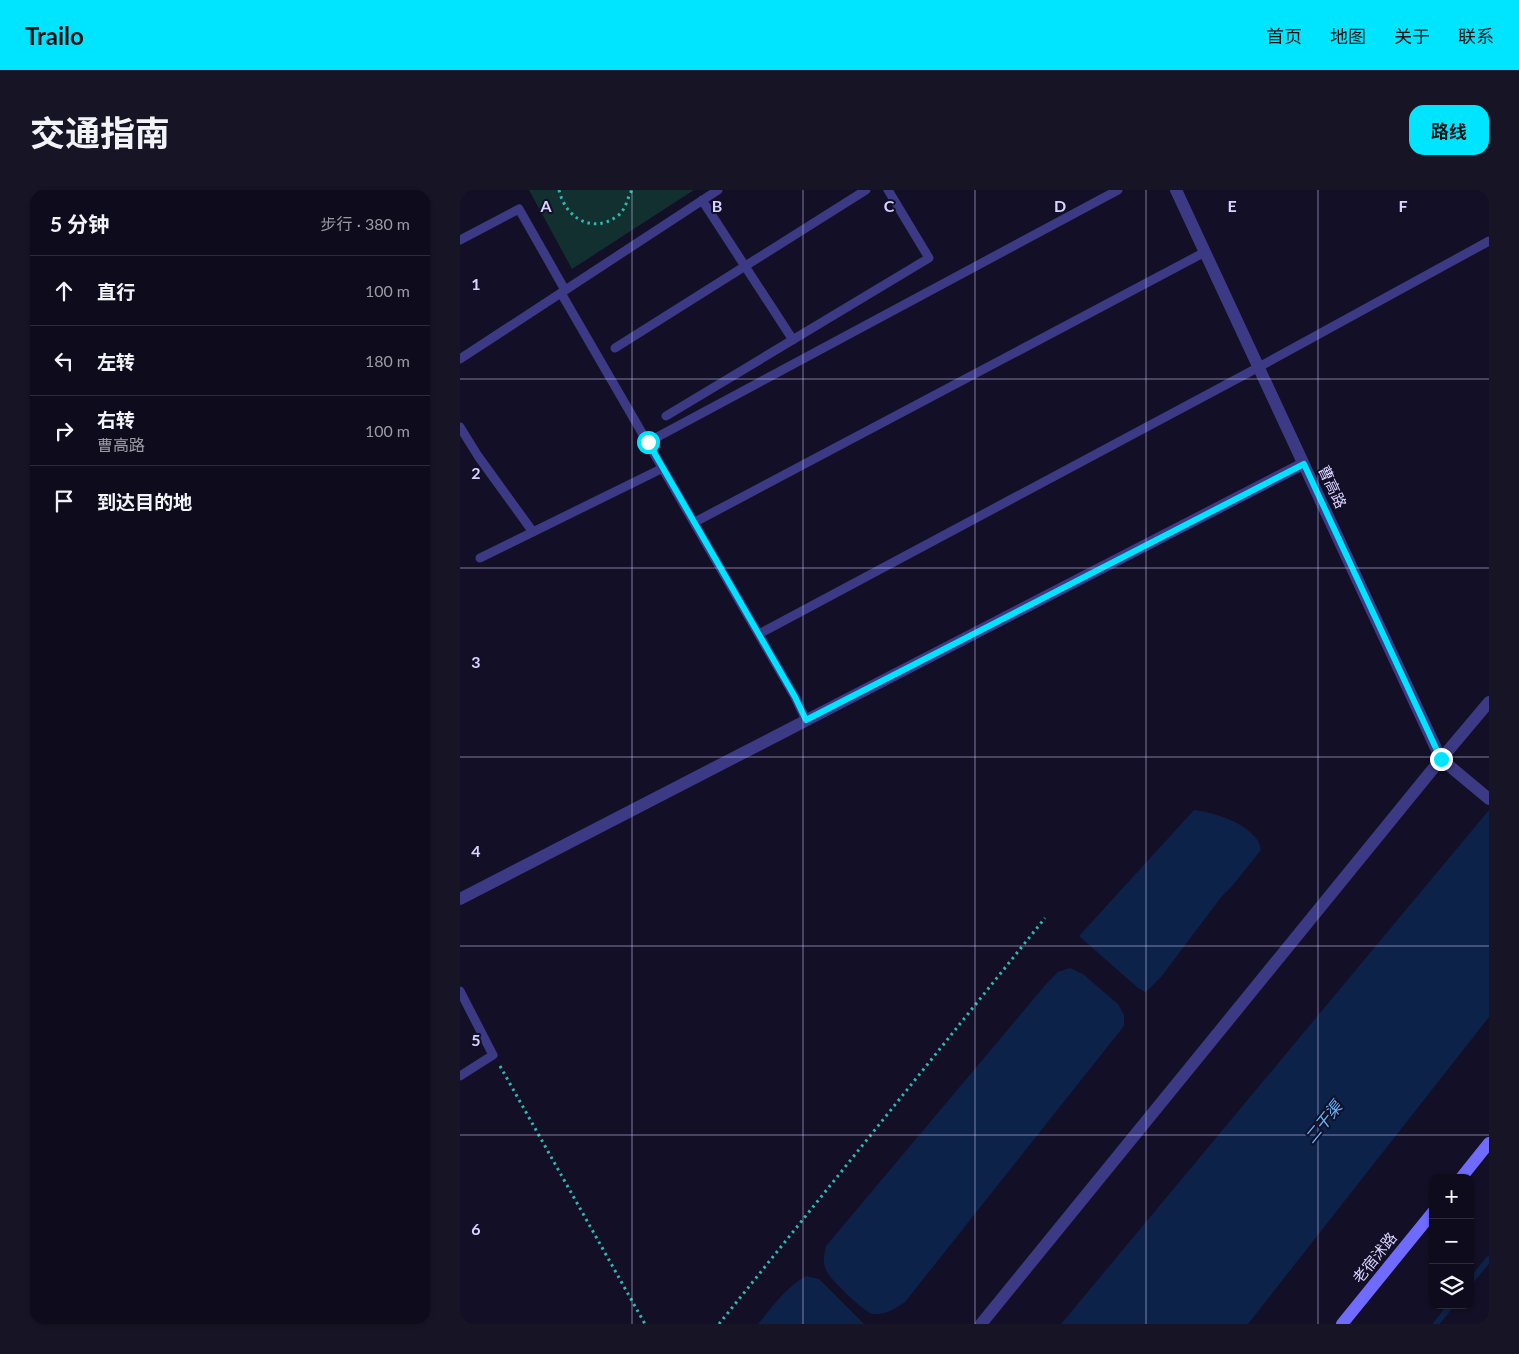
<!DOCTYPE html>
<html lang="zh">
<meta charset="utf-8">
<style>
:root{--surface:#0e0b1c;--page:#171425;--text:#f1f3f6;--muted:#9b9ba3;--line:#2e2b3b;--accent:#00e5ff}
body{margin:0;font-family:Lato,"Noto Sans SC",sans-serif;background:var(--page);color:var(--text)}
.controls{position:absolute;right:15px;bottom:15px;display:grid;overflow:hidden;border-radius:10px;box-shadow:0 1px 4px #0004}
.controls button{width:45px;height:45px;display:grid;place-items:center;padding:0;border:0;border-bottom:1px solid var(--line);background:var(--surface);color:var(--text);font:25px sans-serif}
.stop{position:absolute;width:15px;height:15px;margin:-11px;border:4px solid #00e5ff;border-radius:50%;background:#fff}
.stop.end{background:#00e5ff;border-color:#fff;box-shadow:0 1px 5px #0008}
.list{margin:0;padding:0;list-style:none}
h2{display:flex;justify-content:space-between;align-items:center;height:65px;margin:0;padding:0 20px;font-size:21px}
h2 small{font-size:16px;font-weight:400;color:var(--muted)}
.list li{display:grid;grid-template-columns:32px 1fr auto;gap:15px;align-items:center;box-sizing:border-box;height:70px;padding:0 20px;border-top:1px solid var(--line)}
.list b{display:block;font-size:19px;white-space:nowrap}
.list p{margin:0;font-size:16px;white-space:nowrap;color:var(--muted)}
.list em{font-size:16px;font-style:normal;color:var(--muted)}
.icon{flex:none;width:28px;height:28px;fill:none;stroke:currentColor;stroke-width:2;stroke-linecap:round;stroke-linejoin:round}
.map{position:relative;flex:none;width:1029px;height:1134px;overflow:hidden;border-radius:15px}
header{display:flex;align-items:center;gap:30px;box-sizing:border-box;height:70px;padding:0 25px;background:var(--accent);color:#111}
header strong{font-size:24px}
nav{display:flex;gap:28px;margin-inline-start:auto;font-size:18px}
.intro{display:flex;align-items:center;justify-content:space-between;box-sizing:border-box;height:120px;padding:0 30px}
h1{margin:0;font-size:35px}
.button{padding:12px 22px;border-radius:15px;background:var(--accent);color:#111;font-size:18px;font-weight:700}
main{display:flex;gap:30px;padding:0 30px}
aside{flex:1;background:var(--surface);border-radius:15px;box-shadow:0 1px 4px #0004}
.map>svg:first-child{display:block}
</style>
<header>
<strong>Trailo</strong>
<nav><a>首页</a><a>地图</a><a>关于</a><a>联系</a></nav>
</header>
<div class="intro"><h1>交通指南</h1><a class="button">路线</a></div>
<main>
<aside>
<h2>5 分钟<small>步行 · 380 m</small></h2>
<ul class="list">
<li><svg class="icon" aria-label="ahead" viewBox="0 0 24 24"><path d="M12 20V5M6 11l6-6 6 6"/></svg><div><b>直行</b></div><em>100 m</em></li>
<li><svg class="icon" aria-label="left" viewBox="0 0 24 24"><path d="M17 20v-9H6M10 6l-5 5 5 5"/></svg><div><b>左转</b></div><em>180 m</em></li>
<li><svg class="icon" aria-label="right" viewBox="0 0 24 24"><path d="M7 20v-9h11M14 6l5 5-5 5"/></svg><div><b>右转</b><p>曹高路</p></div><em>100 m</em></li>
<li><svg class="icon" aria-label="arrive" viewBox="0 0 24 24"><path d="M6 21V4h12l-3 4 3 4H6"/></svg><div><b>到达目的地</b></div></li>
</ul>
</aside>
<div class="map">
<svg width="1029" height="1134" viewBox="0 0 1029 1134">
<rect width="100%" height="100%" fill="#130f26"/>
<!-- green -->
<path fill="#12302f" d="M69,0H234L112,79Z"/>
<!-- water -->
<path fill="#0c2248" d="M734,620C755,623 782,631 796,648C799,651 800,656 801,660L773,695L762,706L701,787L690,798L685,802L678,798L619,746Z
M1029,620V827L788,1134H601Z
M610,778L623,784L658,814L664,825V836L445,1112C434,1119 426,1125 413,1124C405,1123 371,1090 367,1082C362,1073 364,1065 366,1056L587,793L598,782Z
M346,1086L359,1089L404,1134H298C313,1116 325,1098 346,1086Z"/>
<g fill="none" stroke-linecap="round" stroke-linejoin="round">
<!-- stream -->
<path stroke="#0c2248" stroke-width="6" d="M1010,1092L1029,1069
M976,1134L991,1115"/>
<!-- path -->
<path stroke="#2fb8b0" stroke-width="3" stroke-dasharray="2.5 4" stroke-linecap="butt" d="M99,0C105,27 131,44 156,27C166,21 167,8 172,0
M40,876L185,1134
M259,1134L585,728"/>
<!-- service -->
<path stroke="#3d3a85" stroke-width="9" d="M242,10L333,150
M0,50L59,19L105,100
M101,103L335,507L346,530
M155,158L406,0
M0,169L258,0
M206,226L469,68L428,0
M0,237L18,266L73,342
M188,252L658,0
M235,332L745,62
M20,368L203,278
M299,444L799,177L1029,51
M0,801L33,865L0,886"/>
<!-- minor -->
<path stroke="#3d3a85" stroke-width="12" d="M0,709L843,274
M521,1134L981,569L1029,512"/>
<!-- tertiary -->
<path stroke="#3d3a85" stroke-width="12" d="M716,0L981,569L1029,609"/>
<!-- secondary -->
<path stroke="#6f6bff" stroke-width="12" d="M1001,988L1029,953
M882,1134L973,1022"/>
</g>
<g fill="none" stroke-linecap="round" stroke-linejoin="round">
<!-- route -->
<path stroke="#00e5ff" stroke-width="6" d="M188,252L335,507L346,530L844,274L981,569"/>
</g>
<!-- grid -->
<path fill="none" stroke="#d9d4ff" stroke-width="1" stroke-opacity="0.55" d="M172,0V1134M343,0V1134M515,0V1134M686,0V1134M858,0V1134M0,189H1029M0,378H1029M0,567H1029M0,756H1029M0,945H1029"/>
<g text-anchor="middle" stroke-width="4" stroke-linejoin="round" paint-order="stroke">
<!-- street labels -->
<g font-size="15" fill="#d9d4ff" stroke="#130f26">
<text transform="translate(872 297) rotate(65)" y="5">曹高路</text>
<text transform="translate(915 1068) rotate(-51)" y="5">老宿沭路</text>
</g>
<!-- water labels -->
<g font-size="16" font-style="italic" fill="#62b6ff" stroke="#130f26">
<text transform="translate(863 932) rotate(-51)" y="6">二干渠</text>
</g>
</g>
<g font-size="16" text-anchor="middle" font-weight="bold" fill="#d9d4ff" stroke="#130f26" stroke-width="4" stroke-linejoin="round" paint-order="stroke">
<text x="86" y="22">A</text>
<text x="257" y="22">B</text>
<text x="429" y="22">C</text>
<text x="600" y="22">D</text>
<text x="772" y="22">E</text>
<text x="943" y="22">F</text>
<text x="16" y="100">1</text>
<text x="16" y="289">2</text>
<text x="16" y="478">3</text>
<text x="16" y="667">4</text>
<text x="16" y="856">5</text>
<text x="16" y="1045">6</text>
</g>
</svg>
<div class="controls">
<button>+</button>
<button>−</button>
<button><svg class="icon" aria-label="layers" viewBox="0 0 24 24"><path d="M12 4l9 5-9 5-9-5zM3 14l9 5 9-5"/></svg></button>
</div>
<div class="stop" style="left:188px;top:252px"></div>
<div class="stop end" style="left:981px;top:569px"></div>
</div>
</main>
